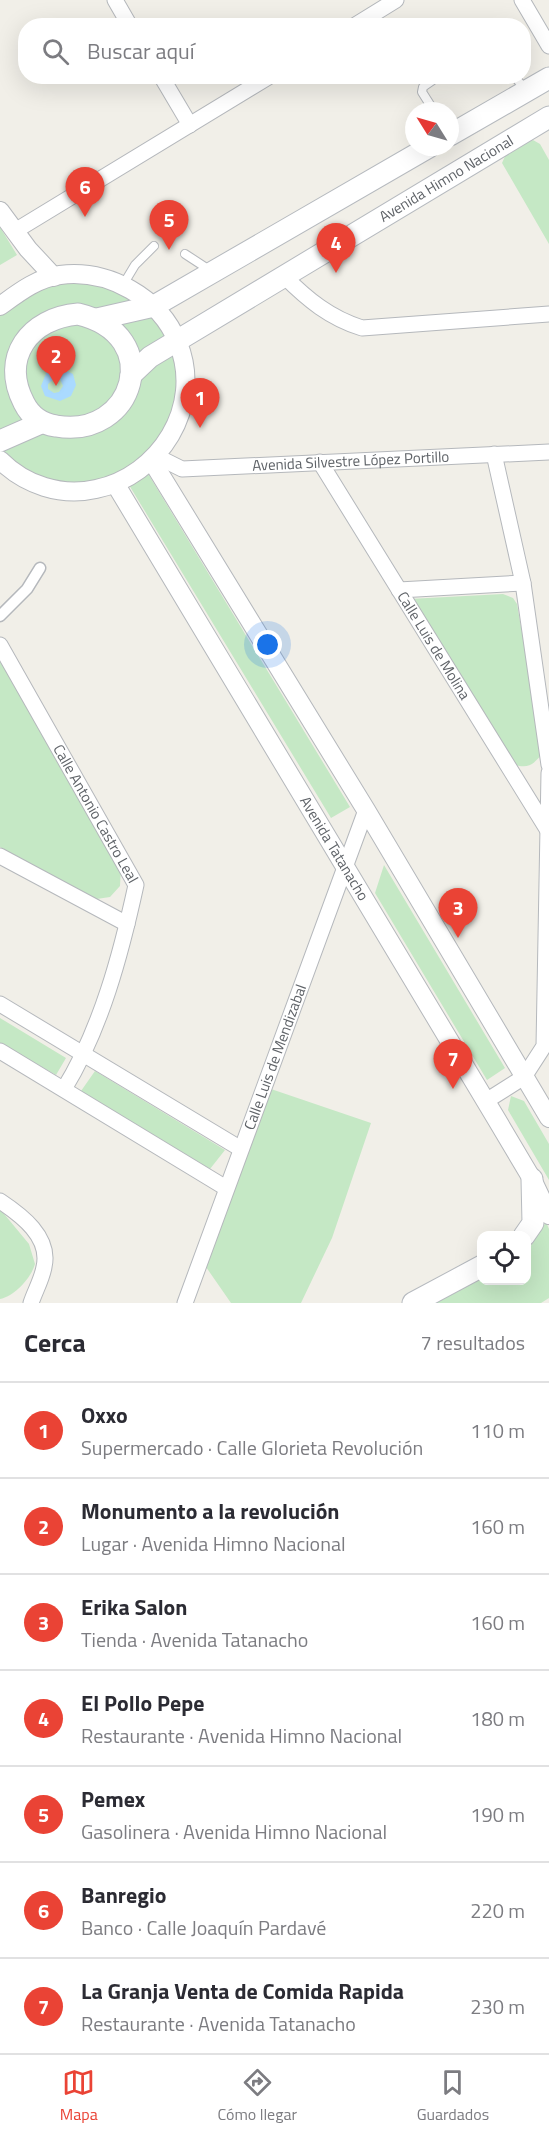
<!DOCTYPE html>
<html lang="es">
<meta charset="utf-8">
<style>
:root{--surface:#fff;--page:#f7f7f7;--text:#2b2b33;--muted:#7c7c81;--line:#e1e1e2;--accent:#ea4335}
body{margin:0;font-family:"Titillium Web",sans-serif;background:var(--page);color:var(--text)}
.controls{position:absolute;right:18px;bottom:18px;display:grid;overflow:hidden;border-radius:12px;box-shadow:0 6px 24px #0002}
.controls button{width:54px;height:54px;display:grid;place-items:center;padding:0;border:0;border-bottom:2px solid var(--line);background:var(--surface);color:var(--text);font:30px sans-serif}
.compass{position:absolute;left:405px;top:102px;width:54px;height:54px;border-radius:50%;background:var(--surface);box-shadow:0 6px 24px #0002;rotate:307deg}
.you{position:absolute;left:268px;top:645px;width:21px;height:21px;margin:-15px;border:4px solid #fff;border-radius:50%;background:#1a73e8;box-shadow:0 0 0 9px #1a73e833}
.badge{display:grid;place-items:center;width:39px;height:39px;border-radius:50%;background:var(--accent);color:#fff;font-size:20px;font-weight:700}
.pin{position:absolute;translate:-50% -50px;filter:drop-shadow(0 2px 3px #0008)}
.pin::after{content:'';position:absolute;top:32px;width:21px;height:18px;background:inherit;clip-path:polygon(0 0,100% 0,50% 100%)}
.list{margin:0;padding:0;list-style:none}
h2{display:flex;justify-content:space-between;align-items:center;height:78px;margin:0;padding:0 24px;font-size:26px}
h2 small{font-size:20px;font-weight:400;color:var(--muted)}
.list li{display:grid;grid-template-columns:39px 1fr auto;gap:18px;align-items:center;box-sizing:border-box;height:96px;padding:0 24px;border-top:2px solid var(--line)}
.list b{display:block;font-size:22px;white-space:nowrap}
.list p{margin:0;font-size:20px;white-space:nowrap;color:var(--muted)}
.list em{font-size:20px;font-style:normal;color:var(--muted)}
.icon{flex:none;width:33px;height:33px;fill:none;stroke:currentColor;stroke-width:2;stroke-linecap:round;stroke-linejoin:round}
.map{position:relative;flex:none;width:549px;height:1303px;overflow:hidden}
.search{position:absolute;background:var(--surface);box-shadow:0 6px 24px #0002;left:18px;right:18px;top:18px;height:66px;display:flex;align-items:center;gap:15px;box-sizing:border-box;padding:0 21px;border-radius:24px;color:var(--muted);font-size:22px}
.sheet{height:750px;background:var(--surface)}
nav{display:flex;justify-content:space-around;align-items:center;box-sizing:border-box;height:84px;border-top:2px solid var(--line);background:var(--surface);font-size:16px;color:var(--muted)}
nav a{display:grid;justify-items:center;gap:3px}
nav .on{color:var(--accent)}
.map>svg:first-child{display:block}
</style>
<div class="map">
<svg width="549" height="1303" viewBox="0 0 549 1303">
<rect width="100%" height="100%" fill="#f1efe8"/>
<!-- green -->
<path fill="#c5e8c5" d="M533,140L540,144L549,160V244L502,163L507,152Z
M0,227L17,255L0,265Z
M59,275L126,286L177,340L183,405L152,461L81,493L0,460V306Z
M147,472L350,807L331,818L129,485Z
M503,594L513,598L517,604L541,742V755C532,766 527,769 512,764L409,599Z
M0,660L121,869L120,886L110,897L90,900L0,847Z
M384,865L505,1068L487,1080L375,893Z
M0,1018L66,1058L56,1075L0,1043Z
M95,1071L225,1150L210,1169L81,1091Z
M271,1089L371,1123L332,1238L301,1303H231L206,1267Z
M511,1096L524,1101L549,1144V1180L508,1110Z
M0,1209L29,1244L35,1264C31,1278 15,1296 0,1299Z
M546,1222L549,1229V1298L541,1303H433L481,1276L482,1280H526L527,1252Z"/>
<!-- water -->
<path fill="#aadaff" fill-rule="evenodd" d="M57,366L73,374L76,385L71,396L60,401L45,396L41,386L47,371ZM55,378L60,379L63,386L59,392L54,393L48,389V384Z"/>
<g fill="none" stroke-linecap="round" stroke-linejoin="round">
<defs>
<path id="service" d="M514,76L525,89
M434,111L422,92L423,87L439,76
M185,254L211,271
M123,285L135,265L154,246"/>
<path id="pedestrian" d="M0,616L27,589L40,568"/>
<g id="minor">
<path d="M115,0L130,26"/>
<path d="M522,0L549,46"/>
<path d="M354,26L396,0"/>
<path d="M161,76L190,125"/>
<path d="M15,231L270,76"/>
<path d="M284,276C308,300 330,318 362,328L549,314"/>
<path d="M494,454L523,583L549,765"/>
<path id="s1" d="M156,456L182,469L549,452"/>
<path id="s2" d="M320,462L547,829"/>
<path d="M399,590L523,583"/>
<path id="s3" d="M0,645L136,885C121,954 101,1029 64,1089"/>
<path d="M0,856L127,924"/>
<path d="M0,1004L241,1149"/>
<path d="M0,1051L226,1188"/>
<path d="M486,1101L524,1077L544,1046L549,773"/>
<path d="M0,1201C21,1215 51,1237 44,1267C42,1279 35,1291 31,1303"/>
<path id="s4" d="M185,1303L366,810"/>
</g>
<g id="tertiary">
<path d="M0,211L28,249L54,277"/>
<path d="M0,306C18,293 37,278 60,275C108,269 160,297 178,343C204,407 159,476 96,489C61,497 25,485 0,460"/>
<path d="M152,461L366,810L549,1118"/>
<path id="s5" d="M116,485L497,1120L532,1179L549,1215"/>
</g>
<g id="secondary">
<path d="M450,135L549,78"/>
<path d="M78,314C167,335 134,440 56,426C42,424 31,417 24,403C0,357 30,318 78,314Z"/>
<path d="M97,319L154,306L429,147"/>
<path id="s6" d="M131,375L150,357L549,117"/>
<path d="M0,441L41,423"/>
<path d="M524,1236L533,1223L532,1179"/>
<path d="M413,1303L482,1266"/>
</g>
</defs>
<!-- service casing -->
<use href="#service" stroke="#b5b8bc" stroke-width="10"/>
<!-- pedestrian casing -->
<use href="#pedestrian" stroke="#b5b8bc" stroke-width="13"/>
<!-- minor casing -->
<use href="#minor" stroke="#b5b8bc" stroke-width="17"/>
<!-- tertiary casing -->
<use href="#tertiary" stroke="#b5b8bc" stroke-width="20"/>
<!-- secondary casing -->
<use href="#secondary" stroke="#b6babf" stroke-width="23"/>
<!-- service -->
<use href="#service" stroke="#fff" stroke-width="8"/>
<!-- pedestrian -->
<use href="#pedestrian" stroke="#fff" stroke-width="10"/>
<!-- minor -->
<use href="#minor" stroke="#fff" stroke-width="15"/>
<!-- tertiary -->
<use href="#tertiary" stroke="#fff" stroke-width="18"/>
<!-- secondary -->
<use href="#secondary" stroke="#fff" stroke-width="21"/>
</g>
<g text-anchor="middle" stroke-width="5" stroke-linejoin="round" paint-order="stroke">
<!-- street labels -->
<g font-size="15" fill="#5f6368" stroke="#fff">
<text dy="5" stroke="none"><textPath href="#s6" startOffset="372">Avenida Himno Nacional</textPath></text>
<text dy="5" stroke="none"><textPath href="#s1" startOffset="198">Avenida Silvestre López Portillo</textPath></text>
<text dy="5" stroke="none"><textPath href="#s2" startOffset="216">Calle Luis de Molina</textPath></text>
<text dy="5" stroke="none"><textPath href="#s3" startOffset="194">Calle Antonio Castro Leal</textPath></text>
<text dy="5" stroke="none"><textPath href="#s5" startOffset="424">Avenida Tatanacho</textPath></text>
<text dy="5" stroke="none"><textPath href="#s4" startOffset="262">Calle Luis de Mendizabal</textPath></text>
</g>
</g>
</svg>
<div class="controls">
<button><svg class="icon" aria-label="locate" viewBox="0 0 24 24"><circle cx="12" cy="12" r="6"/><path d="M12 2v4M12 18v4M2 12h4M18 12h4"/></svg></button>
</div>
<svg class="compass" viewBox="-18 -18 36 36"><path d="M0-13l5 13h-10z" fill="#e53935"/><path d="M0 13l5-13h-10z" fill="#7c7c81"/></svg>
<div class="you"></div>
<div class="pin badge" style="left:200px;top:428px">1</div>
<div class="pin badge" style="left:56px;top:386px">2</div>
<div class="pin badge" style="left:458px;top:938px">3</div>
<div class="pin badge" style="left:336px;top:273px">4</div>
<div class="pin badge" style="left:169px;top:250px">5</div>
<div class="pin badge" style="left:85px;top:217px">6</div>
<div class="pin badge" style="left:453px;top:1089px">7</div>
<div class="search"><svg class="icon" aria-label="search" viewBox="0 0 24 24"><circle cx="10" cy="10" r="6"/><path d="M15 15l6 6"/></svg>Buscar aquí</div>
</div>
<section class="sheet">
<h2>Cerca<small>7 resultados</small></h2>
<ul class="list">
<li><span class="badge">1</span><div><b>Oxxo</b><p>Supermercado · Calle Glorieta Revolución</p></div><em>110 m</em></li>
<li><span class="badge">2</span><div><b>Monumento a la revolución</b><p>Lugar · Avenida Himno Nacional</p></div><em>160 m</em></li>
<li><span class="badge">3</span><div><b>Erika Salon</b><p>Tienda · Avenida Tatanacho</p></div><em>160 m</em></li>
<li><span class="badge">4</span><div><b>El Pollo Pepe</b><p>Restaurante · Avenida Himno Nacional</p></div><em>180 m</em></li>
<li><span class="badge">5</span><div><b>Pemex</b><p>Gasolinera · Avenida Himno Nacional</p></div><em>190 m</em></li>
<li><span class="badge">6</span><div><b>Banregio</b><p>Banco · Calle Joaquín Pardavé</p></div><em>220 m</em></li>
<li><span class="badge">7</span><div><b>La Granja Venta de Comida Rapida</b><p>Restaurante · Avenida Tatanacho</p></div><em>230 m</em></li>
</ul>
</section>
<nav>
<a class="on"><svg class="icon" aria-label="map" viewBox="0 0 24 24"><path d="M3 6l6-2 6 2 6-2v14l-6 2-6-2-6 2zM9 4v14M15 6v14"/></svg>Mapa</a>
<a><svg class="icon" aria-label="directions" viewBox="0 0 24 24"><path d="M12 3l9 9-9 9-9-9zM9 14v-3h6M13 9l2 2-2 2"/></svg>Cómo llegar</a>
<a><svg class="icon" aria-label="saved" viewBox="0 0 24 24"><path d="M7 4h10v16l-5-4-5 4z"/></svg>Guardados</a>
</nav>
